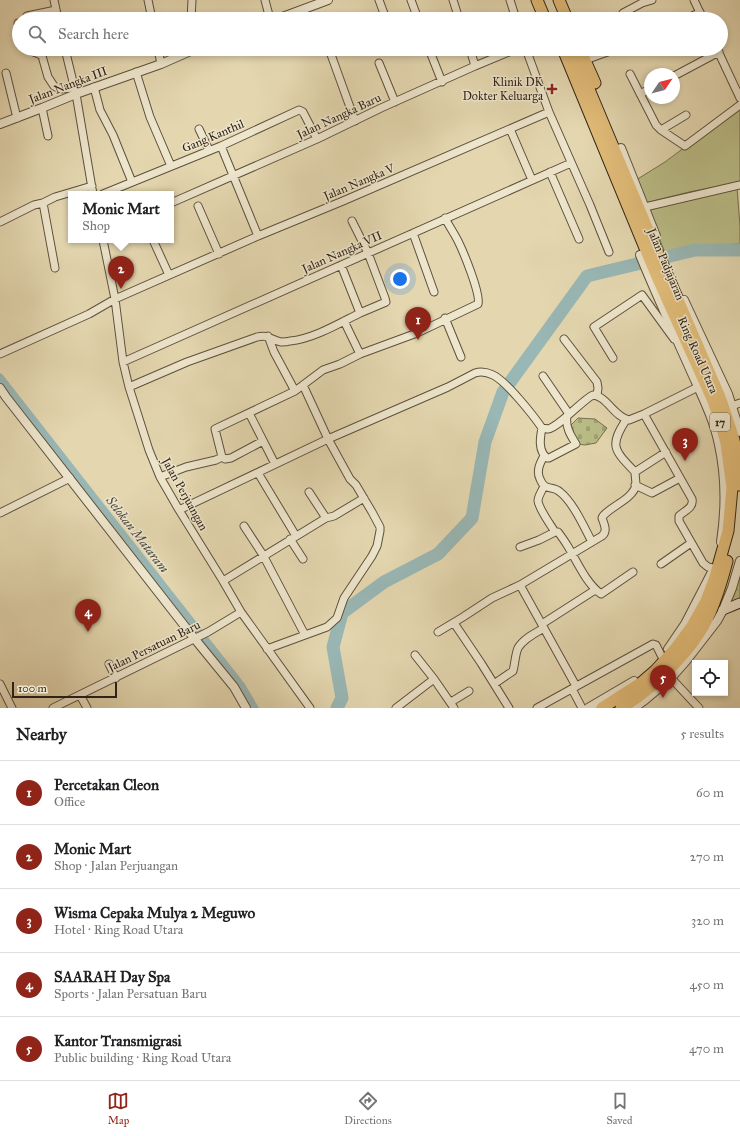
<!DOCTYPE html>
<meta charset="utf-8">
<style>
:root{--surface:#fff;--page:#f2f2f2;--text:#202124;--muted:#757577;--line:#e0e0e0;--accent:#8f2418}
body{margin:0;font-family:"IM FELL Great Primer",serif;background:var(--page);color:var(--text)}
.controls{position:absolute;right:12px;bottom:12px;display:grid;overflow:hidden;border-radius:0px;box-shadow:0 2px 6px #0003}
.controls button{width:36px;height:36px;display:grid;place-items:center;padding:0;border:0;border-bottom:1px solid var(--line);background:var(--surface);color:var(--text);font:20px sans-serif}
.compass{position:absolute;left:644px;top:68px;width:36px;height:36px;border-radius:50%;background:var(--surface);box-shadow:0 2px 6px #0003;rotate:55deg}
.scale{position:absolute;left:12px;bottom:10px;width:105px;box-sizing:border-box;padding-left:4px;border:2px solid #302416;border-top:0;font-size:11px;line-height:14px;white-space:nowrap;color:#302416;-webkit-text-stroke:3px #ede5cc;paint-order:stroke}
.you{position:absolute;left:400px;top:279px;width:14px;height:14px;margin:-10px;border:3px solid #fff;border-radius:50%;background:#1a73e8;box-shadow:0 0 0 6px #1a73e833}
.badge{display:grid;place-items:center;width:26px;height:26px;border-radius:50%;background:var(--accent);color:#fff;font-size:13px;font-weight:700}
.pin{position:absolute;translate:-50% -33px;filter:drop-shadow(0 1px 2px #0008)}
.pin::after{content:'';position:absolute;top:21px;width:14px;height:12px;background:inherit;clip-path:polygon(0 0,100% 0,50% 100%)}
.popup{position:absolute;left:68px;top:191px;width:106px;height:52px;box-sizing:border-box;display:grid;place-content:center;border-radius:0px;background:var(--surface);filter:drop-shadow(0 1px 3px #0005);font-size:13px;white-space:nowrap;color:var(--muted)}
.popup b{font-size:15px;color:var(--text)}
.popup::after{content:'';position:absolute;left:50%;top:100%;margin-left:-8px;border:8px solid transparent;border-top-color:var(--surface)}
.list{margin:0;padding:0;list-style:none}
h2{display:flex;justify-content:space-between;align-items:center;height:52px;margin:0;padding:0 16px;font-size:17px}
h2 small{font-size:13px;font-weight:400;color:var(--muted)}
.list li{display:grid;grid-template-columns:26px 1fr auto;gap:12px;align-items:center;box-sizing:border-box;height:64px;padding:0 16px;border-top:1px solid var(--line)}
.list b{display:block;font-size:15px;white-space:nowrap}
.list p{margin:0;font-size:13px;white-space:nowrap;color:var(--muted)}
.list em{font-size:13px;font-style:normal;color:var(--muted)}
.icon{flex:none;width:22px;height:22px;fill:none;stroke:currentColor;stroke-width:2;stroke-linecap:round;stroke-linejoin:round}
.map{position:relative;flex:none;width:740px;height:708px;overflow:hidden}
.search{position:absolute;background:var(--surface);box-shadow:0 2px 6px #0003;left:12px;right:12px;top:12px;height:44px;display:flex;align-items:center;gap:10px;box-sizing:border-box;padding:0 14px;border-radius:22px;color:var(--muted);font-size:15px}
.sheet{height:372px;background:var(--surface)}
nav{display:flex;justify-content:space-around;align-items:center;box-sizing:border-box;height:56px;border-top:1px solid var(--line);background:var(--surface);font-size:11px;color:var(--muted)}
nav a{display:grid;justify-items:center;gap:2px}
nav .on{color:var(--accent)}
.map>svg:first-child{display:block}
</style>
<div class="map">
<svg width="740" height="708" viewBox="0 0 740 708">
<defs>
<pattern id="cemetery-stones" width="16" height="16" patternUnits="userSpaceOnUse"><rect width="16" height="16" fill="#babd87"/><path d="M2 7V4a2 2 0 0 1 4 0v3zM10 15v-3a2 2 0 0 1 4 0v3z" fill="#a0a274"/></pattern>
<pattern id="park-crowns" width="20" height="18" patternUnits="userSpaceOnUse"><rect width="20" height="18" fill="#babd87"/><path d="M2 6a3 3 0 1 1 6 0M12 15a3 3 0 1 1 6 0" fill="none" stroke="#a0a274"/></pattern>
</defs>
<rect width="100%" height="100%" fill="#e4d7b0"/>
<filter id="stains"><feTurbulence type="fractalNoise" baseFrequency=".005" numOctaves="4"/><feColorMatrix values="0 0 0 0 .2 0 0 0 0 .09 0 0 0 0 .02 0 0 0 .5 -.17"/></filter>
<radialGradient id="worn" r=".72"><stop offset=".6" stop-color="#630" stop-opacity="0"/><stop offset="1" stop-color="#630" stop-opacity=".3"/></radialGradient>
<!-- green -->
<path fill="#babd87" stroke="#75704e" d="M740,106V182L689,192L645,203L636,180L665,162Z
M737,188L740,226V244L696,246L666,255L647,208Z"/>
<!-- cemetery -->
<path fill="url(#cemetery-stones)" stroke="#75704e" d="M578,418L595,419L607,428L596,443L585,445L577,444L568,428Z"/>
<!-- park -->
<path fill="url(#park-crowns)" stroke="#75704e" d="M740,563V602L727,606Z"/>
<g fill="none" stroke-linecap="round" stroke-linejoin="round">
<!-- canal -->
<path stroke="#99b7b5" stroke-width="7" d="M0,377L242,686L255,708"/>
<!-- river -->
<path stroke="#99b7b5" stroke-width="13" d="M337,708L342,698L333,647L342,613L384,582L438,554L472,518L485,442L503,392L587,276L695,250H740"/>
<defs>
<path id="minor" d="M54,0L58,19
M148,0L152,19
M265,0L270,19
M379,0L386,19
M411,0L418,19
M453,0L459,19
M510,0L516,19
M694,0L703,19
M27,16L56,10
M191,19L192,0
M620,19L621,16L623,13L642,3L652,0
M687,19L700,12
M18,23L19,26
M30,49L31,51L39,54L42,56L48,77L54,86L60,89L74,88
M65,49L76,94L93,194
M158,49L161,64
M329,49L355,121
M429,49L442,82
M470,49L475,66
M526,49L549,112L590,205L609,252
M717,49L740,98
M585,60L616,49
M379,63L395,102
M136,72L150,117L171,166
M6,73L17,118
M630,74L656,125L661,130L685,146L740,105
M674,76L719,52
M94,87L100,110L113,135L132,182
M640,94L650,89
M42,108L48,136
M199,129L209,150
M510,129L532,180
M661,130L686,115
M221,146L258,236
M550,172L579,239
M103,194L221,146L299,110L303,112L317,139
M43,203L55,268
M171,203L317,139L381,108L475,66L516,49
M198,206L219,254
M645,207L740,185
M0,222L34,205L43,203L55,197L92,186
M413,233L434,292
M103,240L115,299L123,362L129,387L149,450L160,477L179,510L223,581L241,612L310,708
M153,240L169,275
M341,265L360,313L386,302L385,298L368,253L352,221
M445,318L461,357
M344,321L360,354
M268,336L274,352L295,391
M564,339L597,382L598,388L597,396
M0,354L89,314L115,299L258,236L343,201L549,112
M613,358L594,327L642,295L674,339
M123,362L571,163
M543,376L569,414
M129,387L187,362L257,337C268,334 271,340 281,342C283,342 287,342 290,341C313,339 340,323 360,313
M732,406L740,403
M249,413L275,464
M644,414L692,499C694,508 684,511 679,516V521L703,563L708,567L713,568
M626,420C609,446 614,450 635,472
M542,428C540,438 538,451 547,458H549L576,444C571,436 565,427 567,416
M263,441L231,458L225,459L222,457L215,429L295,391L323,370L340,364L360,354L417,333L478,304C481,294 463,251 458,241C454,233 449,226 445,218
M544,456C540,463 536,471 540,479C545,492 553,485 560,492C573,502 584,527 592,542
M258,473L296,536
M160,477L186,467L216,460L222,457
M635,485L652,493L680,478
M544,486C542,491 538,496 538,501C539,509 550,524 555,532
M309,492L326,518
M179,510L328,439L448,387L475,373C481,371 487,372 493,375C506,381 533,415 542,428C543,428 547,429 548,429C559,427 581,401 593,395C607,396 614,417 629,420L644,414L698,387
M0,513L70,478
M244,526L263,555L305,635
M290,539L303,559
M520,547L539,540L555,532H558C561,536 564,540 567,545C577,561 585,582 601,594L633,572
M661,564L691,543
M223,581L326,518L334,516L364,498
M520,585L576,686
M454,623L481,663L509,708
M542,624L595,590
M438,632L463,617L492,598L520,585L602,536C608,531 604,524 602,518L603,516C611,506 633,499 636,485C636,481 635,476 635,472L666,452
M267,649L327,627L337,618L344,598L372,556L377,546L380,531V527L372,512L356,485L350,479L328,439L303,385
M415,655L434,679L454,708
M109,664L116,678
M671,678L699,708
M0,684L12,708
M494,684L513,671C515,664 515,655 518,648C523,639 535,633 544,628
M572,689L582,708
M80,695L87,708
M451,702L469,691
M53,708L208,632L241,612
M396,708L434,679
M537,708L653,644L656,645L662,657"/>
<path id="tertiary" d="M277,19L328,0
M0,124L42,108L76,94L161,64L195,49
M615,150L621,148L656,236
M640,255C656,294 673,331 690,369C701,394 714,419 719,445C726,477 726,509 721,542
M684,300L728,394L740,432
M0,388L6,397L194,638L234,687L246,708
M668,649L685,624L713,570
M588,708L634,681
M634,708L645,700L671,678L686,661L717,621L723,610L732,588L740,561"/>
<path id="secondary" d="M723,610L740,603"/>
<path id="trunk" d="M537,0L545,19
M559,0L567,19
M563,49L657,277L713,401L720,422L726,443L732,488L728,531L715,577L706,601L692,626L675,649L655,671L641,683L602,708
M572,49L656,249L720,397C725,411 730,426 734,440C737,455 738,470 739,485
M580,49L595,83
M621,708C648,693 683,659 700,632C713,612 721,584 727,561"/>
</defs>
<!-- minor casing -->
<use href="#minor" stroke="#5d513c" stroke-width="9"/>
<!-- tertiary casing -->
<use href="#tertiary" stroke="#5d513c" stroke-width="10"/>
<!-- secondary casing -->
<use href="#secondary" stroke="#302416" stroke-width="11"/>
<!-- trunk casing -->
<use href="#trunk" stroke="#302416" stroke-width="13"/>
<!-- minor -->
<use href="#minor" stroke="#ede5cc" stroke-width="7"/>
<!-- tertiary -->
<use href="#tertiary" stroke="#ede5cc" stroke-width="8"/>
<!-- secondary -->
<use href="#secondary" stroke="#ede5cc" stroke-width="9"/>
<!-- trunk -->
<use href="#trunk" stroke="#e2bc78" stroke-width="11"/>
</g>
<!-- markers -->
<path fill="#8f2418" stroke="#ede5cc" stroke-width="1.5" d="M550 83h4v4h4v4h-4v4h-4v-4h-4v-4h4z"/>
<g text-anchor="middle" stroke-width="3" stroke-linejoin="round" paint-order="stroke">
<!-- shield labels -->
<rect fill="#ede5cc" stroke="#695e4d" stroke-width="1" x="710" y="413" width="20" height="18" rx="3"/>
<g font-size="11" font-weight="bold" fill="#302416">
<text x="720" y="426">17</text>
</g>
<!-- poi labels -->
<g font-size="12" fill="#302416" stroke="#ede5cc" text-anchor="end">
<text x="543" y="86">Klinik DK<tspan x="543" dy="14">Dokter Keluarga</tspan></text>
</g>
<!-- street labels -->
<g font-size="12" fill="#302416" stroke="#ede5cc">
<text transform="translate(68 85) rotate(-21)" y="4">Jalan Nangka III</text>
<text transform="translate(339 116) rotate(-25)" y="4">Jalan Nangka Baru</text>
<text transform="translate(213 136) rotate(-23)" y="4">Gang Kanthil</text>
<text transform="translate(359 182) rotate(-23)" y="4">Jalan Nangka V</text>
<text transform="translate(342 252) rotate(-24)" y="4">Jalan Nangka VII</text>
<text transform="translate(666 264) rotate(67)" y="4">Jalan Padjajaran</text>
<text transform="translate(698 355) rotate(66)" y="4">Ring Road Utara</text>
<text transform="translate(185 494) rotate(61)" y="4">Jalan Perjuangan</text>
<text transform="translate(154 646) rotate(-26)" y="4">Jalan Persatuan Baru</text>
</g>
<!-- water labels -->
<g font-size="13" font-style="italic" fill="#4a493e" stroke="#ede5cc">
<text transform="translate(138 534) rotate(52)" y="5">Selokan Mataram</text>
</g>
</g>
<rect width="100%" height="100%" filter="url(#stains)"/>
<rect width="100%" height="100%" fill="url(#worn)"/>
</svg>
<div class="controls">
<button><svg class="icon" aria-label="locate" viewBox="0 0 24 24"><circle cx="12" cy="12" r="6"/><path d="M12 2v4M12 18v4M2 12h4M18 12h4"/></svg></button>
</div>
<svg class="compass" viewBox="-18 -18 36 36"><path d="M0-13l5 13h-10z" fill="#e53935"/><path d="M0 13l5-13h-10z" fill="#757577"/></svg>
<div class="scale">100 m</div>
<div class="you"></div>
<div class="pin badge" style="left:418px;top:340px">1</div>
<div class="pin badge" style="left:121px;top:289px">2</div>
<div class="popup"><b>Monic Mart</b>Shop</div>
<div class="pin badge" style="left:685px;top:461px">3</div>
<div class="pin badge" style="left:88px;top:632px">4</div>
<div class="pin badge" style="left:663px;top:698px">5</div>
<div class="search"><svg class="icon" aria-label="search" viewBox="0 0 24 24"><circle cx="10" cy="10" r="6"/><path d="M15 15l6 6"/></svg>Search here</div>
</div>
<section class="sheet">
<h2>Nearby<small>5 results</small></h2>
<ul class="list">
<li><span class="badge">1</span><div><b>Percetakan Cleon</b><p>Office</p></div><em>60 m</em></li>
<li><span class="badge">2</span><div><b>Monic Mart</b><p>Shop · Jalan Perjuangan</p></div><em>270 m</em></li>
<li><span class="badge">3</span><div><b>Wisma Cepaka Mulya 2 Meguwo</b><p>Hotel · Ring Road Utara</p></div><em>320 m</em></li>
<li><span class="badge">4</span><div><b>SAARAH Day Spa</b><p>Sports · Jalan Persatuan Baru</p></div><em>450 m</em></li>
<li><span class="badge">5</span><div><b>Kantor Transmigrasi</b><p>Public building · Ring Road Utara</p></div><em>470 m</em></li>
</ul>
</section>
<nav>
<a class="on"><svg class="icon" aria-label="map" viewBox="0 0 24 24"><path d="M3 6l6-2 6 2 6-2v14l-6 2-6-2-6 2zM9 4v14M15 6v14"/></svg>Map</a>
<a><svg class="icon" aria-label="directions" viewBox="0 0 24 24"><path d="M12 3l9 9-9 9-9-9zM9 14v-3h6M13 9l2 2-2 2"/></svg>Directions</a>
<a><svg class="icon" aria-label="saved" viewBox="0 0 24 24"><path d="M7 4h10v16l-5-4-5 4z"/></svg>Saved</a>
</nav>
